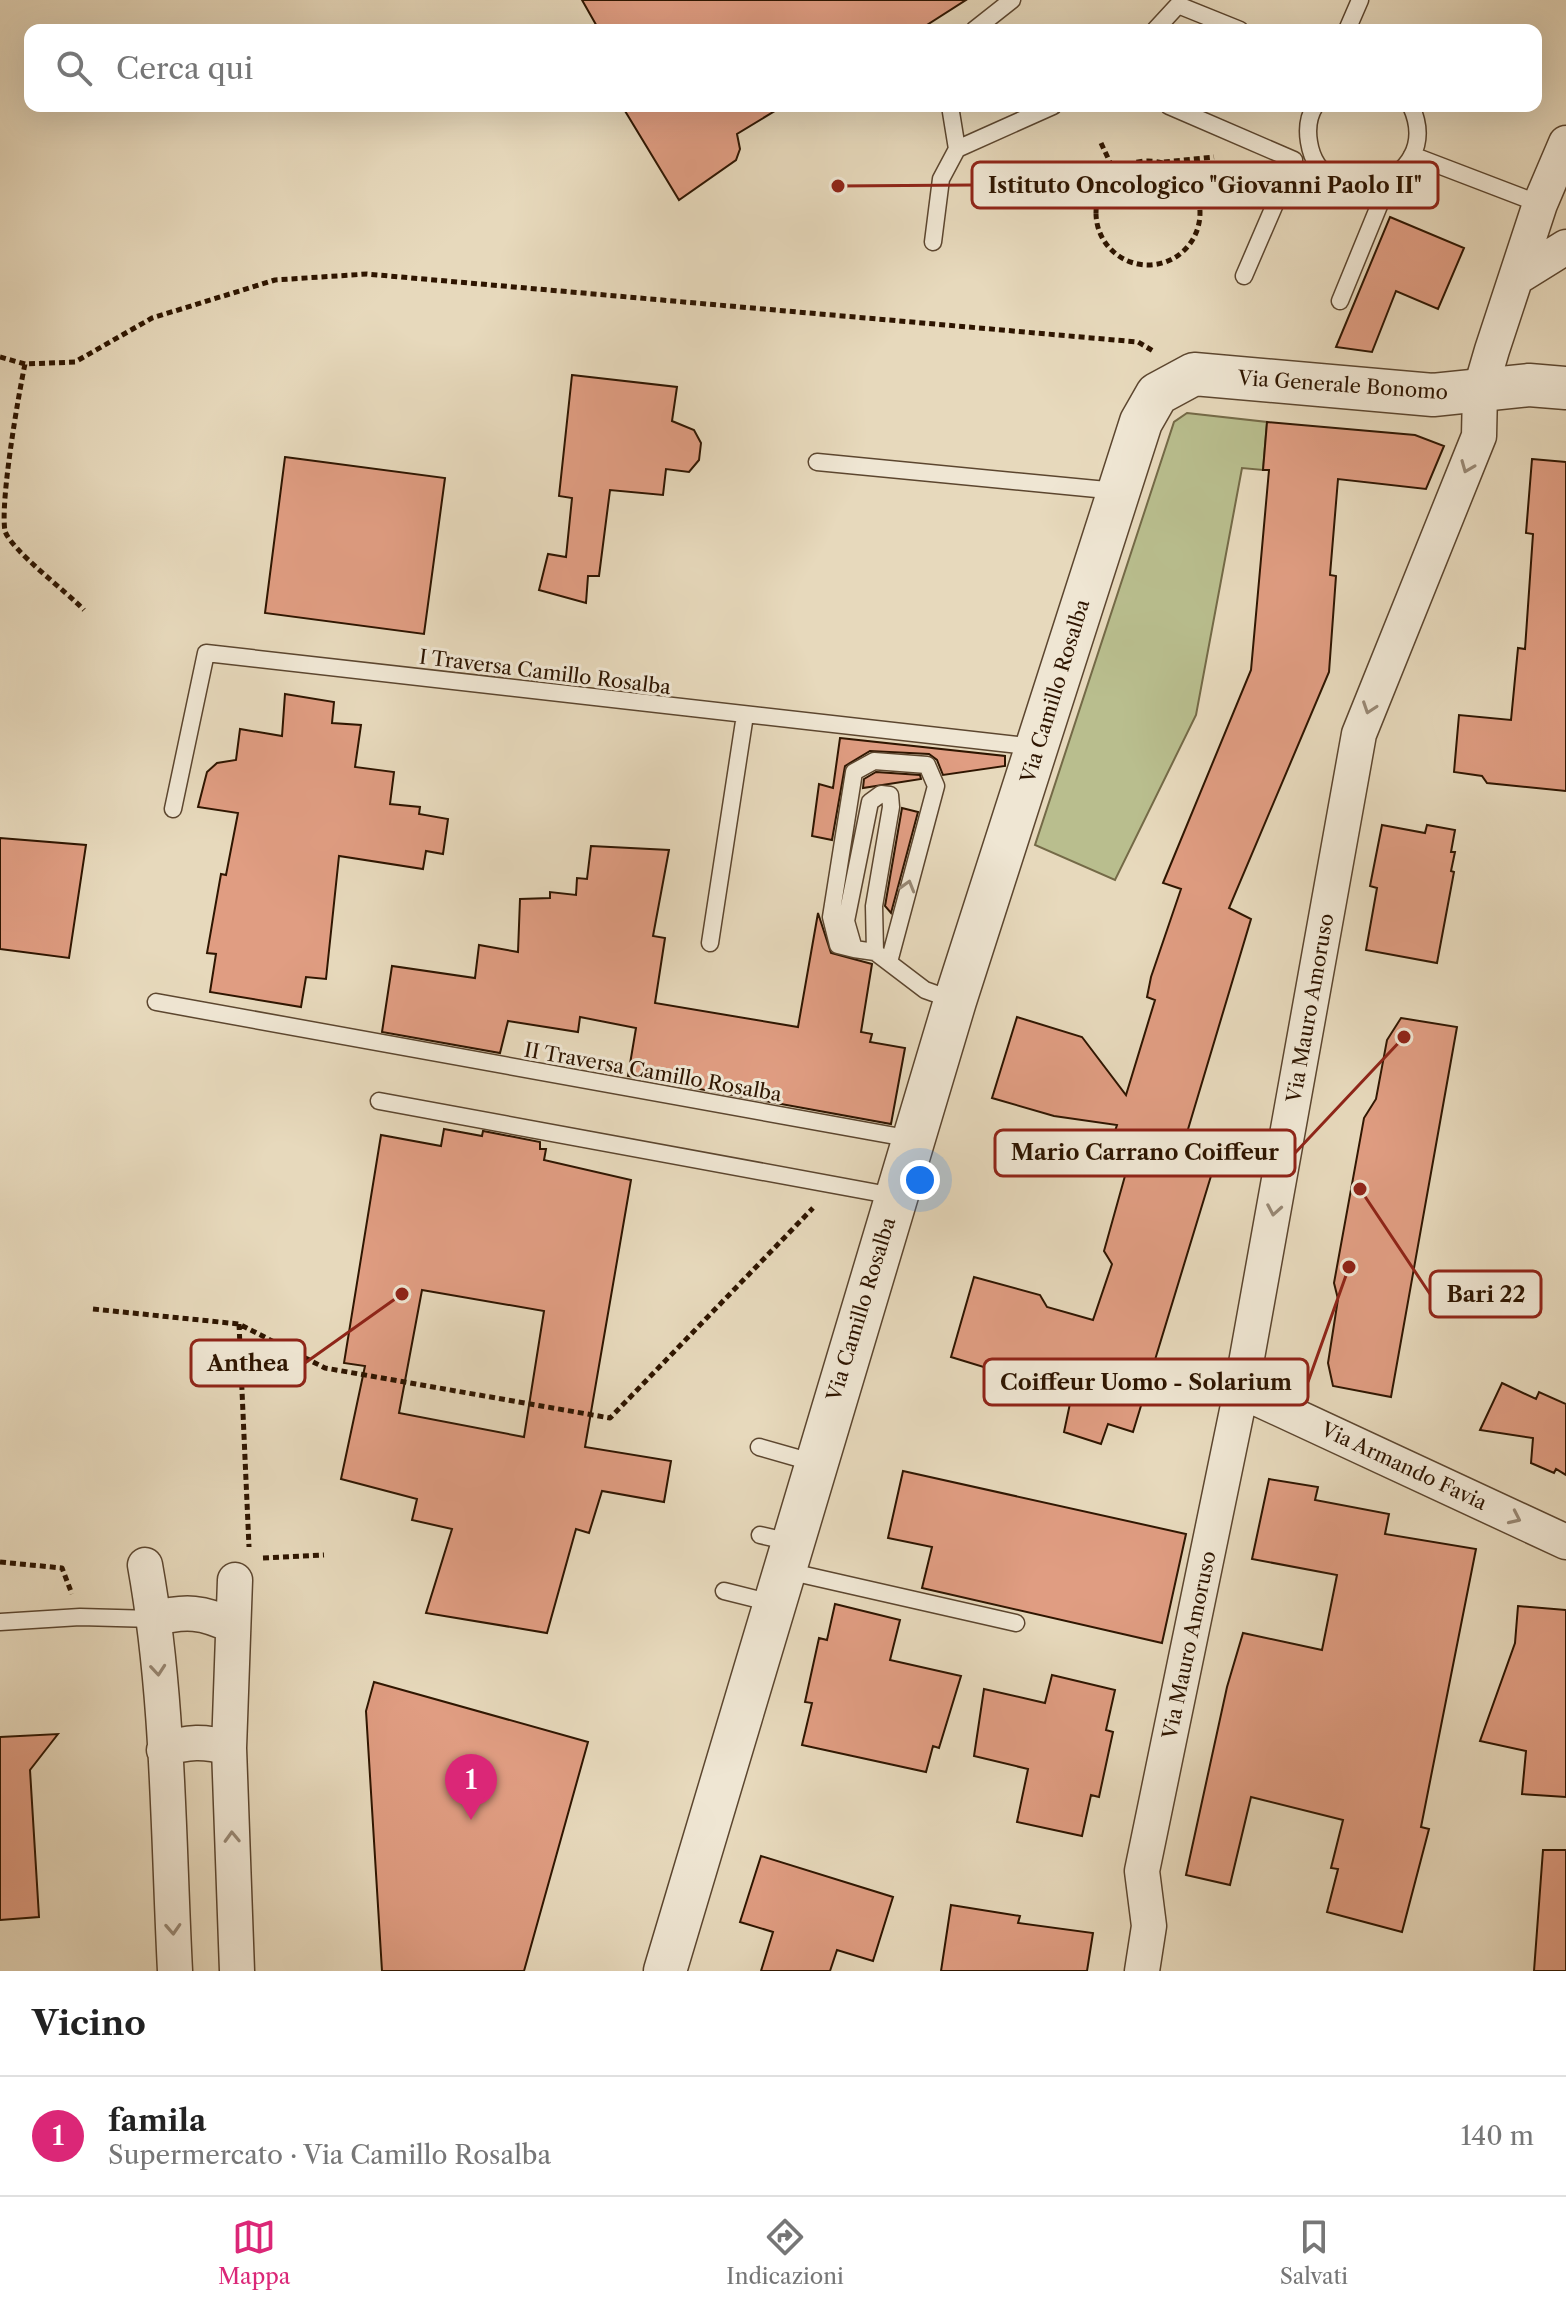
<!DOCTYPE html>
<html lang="it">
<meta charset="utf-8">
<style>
:root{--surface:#fff;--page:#f6f6f6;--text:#222;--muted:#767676;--line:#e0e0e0;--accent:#db2777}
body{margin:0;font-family:"Libre Caslon Text",serif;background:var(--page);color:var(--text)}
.you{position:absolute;left:920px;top:1180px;width:28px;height:28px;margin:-20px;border:6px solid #fff;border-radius:50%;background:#1a73e8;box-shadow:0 0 0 12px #1a73e833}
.badge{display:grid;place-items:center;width:52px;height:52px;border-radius:50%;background:var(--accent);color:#fff;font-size:26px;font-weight:700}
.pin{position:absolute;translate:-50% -66px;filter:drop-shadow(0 2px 4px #0008)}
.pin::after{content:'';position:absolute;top:42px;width:28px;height:24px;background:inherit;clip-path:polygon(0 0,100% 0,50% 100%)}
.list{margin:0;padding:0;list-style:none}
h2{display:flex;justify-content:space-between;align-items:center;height:104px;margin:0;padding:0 32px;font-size:34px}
h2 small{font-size:26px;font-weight:400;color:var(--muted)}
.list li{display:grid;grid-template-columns:52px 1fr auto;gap:24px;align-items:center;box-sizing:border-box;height:120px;padding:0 32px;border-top:2px solid var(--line)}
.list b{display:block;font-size:30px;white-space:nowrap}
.list p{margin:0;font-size:26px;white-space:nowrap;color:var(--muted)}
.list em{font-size:26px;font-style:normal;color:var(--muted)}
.icon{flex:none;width:44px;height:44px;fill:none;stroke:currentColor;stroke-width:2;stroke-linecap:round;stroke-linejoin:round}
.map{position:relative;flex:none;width:1566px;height:1971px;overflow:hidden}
.search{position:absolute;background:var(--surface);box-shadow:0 8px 32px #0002;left:24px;right:24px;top:24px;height:88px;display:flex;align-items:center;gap:20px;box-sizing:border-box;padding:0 28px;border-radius:16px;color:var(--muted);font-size:30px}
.sheet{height:224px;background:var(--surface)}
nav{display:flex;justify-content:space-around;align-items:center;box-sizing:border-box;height:112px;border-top:2px solid var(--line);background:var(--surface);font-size:22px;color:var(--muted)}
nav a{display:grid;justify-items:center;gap:4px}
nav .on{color:var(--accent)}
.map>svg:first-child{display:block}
</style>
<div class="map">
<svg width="1566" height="1971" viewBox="0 0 1566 1971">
<rect width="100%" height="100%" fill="#e7d9bc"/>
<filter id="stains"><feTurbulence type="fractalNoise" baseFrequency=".0025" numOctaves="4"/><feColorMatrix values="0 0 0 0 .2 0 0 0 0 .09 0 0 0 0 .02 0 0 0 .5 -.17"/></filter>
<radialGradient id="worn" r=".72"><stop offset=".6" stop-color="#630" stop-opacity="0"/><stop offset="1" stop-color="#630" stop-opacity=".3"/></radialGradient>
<!-- green -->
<path fill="#b9be8e" stroke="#746a47" stroke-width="2" d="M1187,413L1267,422L1263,470L1242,468L1196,715L1115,880L1035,845L1174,422Z"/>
<!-- building -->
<path fill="#e09d82" stroke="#2e1500" stroke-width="2" fill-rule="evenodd" d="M582,0H966L919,30H599Z
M622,106H783L737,134L740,149L736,160L679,200Z
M1390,217L1464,248L1438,309L1396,291L1372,352L1336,347Z
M572,375L677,387L672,421L694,430L701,443L699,460L689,472L666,469L663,495L610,490L599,576H588L586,603L539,590L548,554L566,557L572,498L559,496Z
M1267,422L1415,435L1444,446L1426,489L1338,479L1330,575L1336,576L1329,672L1229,908L1251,919L1177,1166L1211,1176L1133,1432L1108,1424L1101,1444L1064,1432L1072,1394L951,1357L974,1277L1040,1295L1047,1307L1093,1320L1112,1264L1104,1251L1130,1158L1108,1152L1117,1125L1054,1116L992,1098L1017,1017L1082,1037L1126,1095L1155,1000L1147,997L1151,977L1181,889L1163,883L1251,670L1269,470H1263Z
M285,457L445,478L424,634L265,613Z
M1532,459L1566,462V791L1487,783L1482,776L1454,772L1459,715L1511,720L1518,648L1525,649L1533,534L1526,533Z
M285,694L334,702L332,723L361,725L355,767L394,772L390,804L420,807L419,814L448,819L443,854L426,851L423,869L339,856L326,979L306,977L301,1007L210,992L216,954L207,953L221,874L226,875L238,813L198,807L207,772L217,763L236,760L240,729L282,736Z
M840,738L1005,756V766L943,775L937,760L929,754L870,751L845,766L832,840L812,836L819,784L833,788Z
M876,772L920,775L921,779L863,788L864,779Z
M902,808L918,812L891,913L885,906Z
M1382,825L1425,833L1427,825L1455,830L1451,852H1455L1451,871L1454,872L1437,963L1366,950L1377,888L1370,886Z
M0,838L86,845L69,958L0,949Z
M591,846L669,850L653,936L665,938L655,1003L798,1027L818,913L831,953L872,964L861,1032L872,1034L870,1042L905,1048L891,1124L628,1076L636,1028L580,1017L578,1032L508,1021L500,1053L382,1032L392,966L475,978L479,945L518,952L520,899L550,898V892L576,895L577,878L587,879Z
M1401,1018L1457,1027L1391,1397L1333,1386L1328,1363L1338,1299L1334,1283L1364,1118L1376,1099L1387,1040Z
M444,1129L482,1136L483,1131L540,1142V1149H546L544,1160L631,1180L585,1447L671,1461L664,1502L602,1491L589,1533L576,1529L547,1633L426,1613L452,1529L412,1520L417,1499L341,1479L365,1366L344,1363L381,1135L441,1146ZM422,1290L544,1311L524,1437L399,1413Z
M1502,1383L1536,1399L1539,1392L1566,1404V1475L1556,1469L1554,1473L1531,1463L1533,1438L1480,1430Z
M903,1471L1186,1534L1162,1643L922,1588L932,1547L888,1538Z
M1269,1479L1318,1487L1315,1500L1389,1514L1385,1534L1476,1549L1421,1827L1429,1829L1402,1932L1327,1912L1338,1869L1331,1868L1343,1820L1251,1797L1230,1885L1186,1875L1227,1687L1243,1633L1322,1650L1337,1575L1252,1559Z
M835,1604L900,1620L890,1660L961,1676L939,1748L933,1746L926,1772L802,1745L812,1703L805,1702L819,1638L827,1640Z
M1518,1606L1566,1610V1797L1522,1794L1526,1751L1480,1741L1515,1643Z
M1052,1675L1115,1690L1106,1730L1113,1732L1099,1797L1091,1795L1082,1836L1017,1822L1028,1769L974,1756L984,1689L1045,1703Z
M374,1682L588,1742L524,1971H382L366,1711Z
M58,1734L30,1770L39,1917L0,1920V1737Z
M1543,1850H1566V1971H1534Z
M761,1856L893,1897L873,1961L837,1950L830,1971H761L773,1932L740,1922Z
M951,1905L1020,1916L1018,1923L1093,1933L1087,1971H941Z"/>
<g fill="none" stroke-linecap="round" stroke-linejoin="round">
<defs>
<path id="service" d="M974,30L1012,0
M1155,30L1178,5L1240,30
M1347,30L1360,0
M950,106L957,149
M1169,106L1294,160L1244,276
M1315,106C1308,117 1307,130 1309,142C1321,219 1447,185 1411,106
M1412,155L1540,204
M933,242L941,179L957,149L1053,106
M1340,301L1390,179
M817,462L1117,491
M173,809L206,653L1036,747
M710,943L745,715
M854,949L838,945L831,917L854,772L874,761L927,765L936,786L889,962
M875,952L874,906L891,807L890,795L881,794L870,802L846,921L854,949L875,952L925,990L953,1000
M156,1002L912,1139
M379,1101L894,1196
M759,1447L815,1463
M760,1535L791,1542
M787,1571L1016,1623
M724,1591L772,1603
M0,1622L80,1617L154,1619"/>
<path id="minor" d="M1516,278L1566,247
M1241,1391L1566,1542
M145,1565C169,1698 168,1836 175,1971
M235,1580L229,1748L237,1971
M154,1619C185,1610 204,1612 232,1626
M164,1750C187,1741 205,1741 229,1748
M1142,1971L1149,1926L1142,1871L1241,1391L1359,734L1479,436L1480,391L1492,350L1540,204L1566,143"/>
<path id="tertiary" d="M665,1971L955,1001L1141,422L1157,394L1194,374L1433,395L1529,385L1566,388"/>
</defs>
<!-- service casing -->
<use href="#service" stroke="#5c462f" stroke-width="19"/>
<!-- minor casing -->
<use href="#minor" stroke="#5c462f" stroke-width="37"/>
<!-- tertiary casing -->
<use href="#tertiary" stroke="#5c462f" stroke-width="45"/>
<!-- path -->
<path stroke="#2e1500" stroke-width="5" stroke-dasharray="6 4" stroke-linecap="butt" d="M1101,143L1115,173
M1096 213a52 52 0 1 1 104 0a52 52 0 1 1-104 0Z
M1164,162L1214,157
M0,357L25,364L75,362L152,318L275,280L367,274L1138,342L1155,352
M25,364C18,397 0,502 5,531C11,550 67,592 84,610
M93,1309L239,1324L325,1368L610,1418L813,1208
M239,1324L249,1547
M263,1558L324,1555
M0,1562L62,1568L72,1594"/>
<!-- service -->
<use href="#service" stroke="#efe6d3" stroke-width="16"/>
<!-- minor -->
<use href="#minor" stroke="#efe6d3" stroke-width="34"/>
<!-- tertiary -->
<use href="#tertiary" stroke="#efe6d3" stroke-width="42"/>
</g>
<!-- one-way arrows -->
<defs><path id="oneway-chevron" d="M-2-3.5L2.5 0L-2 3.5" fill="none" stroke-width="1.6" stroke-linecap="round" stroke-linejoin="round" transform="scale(2)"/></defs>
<g stroke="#988874">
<use href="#oneway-chevron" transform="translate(1467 467) rotate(112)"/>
<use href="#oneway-chevron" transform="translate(1369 708) rotate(109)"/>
<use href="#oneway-chevron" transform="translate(908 886) rotate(-74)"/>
<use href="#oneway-chevron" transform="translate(1274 1210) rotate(100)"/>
<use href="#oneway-chevron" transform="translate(1515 1518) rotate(25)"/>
<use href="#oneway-chevron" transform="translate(158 1670) rotate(85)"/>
<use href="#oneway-chevron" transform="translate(232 1837) rotate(-92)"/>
<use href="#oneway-chevron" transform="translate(173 1929) rotate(87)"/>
</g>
<g text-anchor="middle" stroke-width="6" stroke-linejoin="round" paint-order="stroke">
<!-- street labels -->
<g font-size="20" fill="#2e1500" stroke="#efe6d3">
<text transform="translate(1343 385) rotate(4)" y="7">Via Generale Bonomo</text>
<text transform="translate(545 672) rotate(7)" y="7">I Traversa Camillo Rosalba</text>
<text transform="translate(1055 691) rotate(-73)" y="7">Via Camillo Rosalba</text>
<text transform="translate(1310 1008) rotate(-80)" y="7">Via Mauro Amoruso</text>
<text transform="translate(653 1072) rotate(10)" y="7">II Traversa Camillo Rosalba</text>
<text transform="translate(861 1309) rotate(-73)" y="7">Via Camillo Rosalba</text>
<text transform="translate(1404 1466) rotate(25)" y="7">Via Armando Favia</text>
<text transform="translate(1189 1645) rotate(-78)" y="7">Via Mauro Amoruso</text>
</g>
</g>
<!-- callouts -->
<path fill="none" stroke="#8f2418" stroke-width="3" d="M838 186L972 185M1404 1037L1295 1153M1360 1189L1430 1294M402 1294L305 1363M1349 1267L1308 1382"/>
<g fill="#8f2418" stroke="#efe6d3" stroke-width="3">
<circle cx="838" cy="186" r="8"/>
<circle cx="1404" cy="1037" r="8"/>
<circle cx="1360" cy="1189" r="8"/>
<circle cx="402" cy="1294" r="8"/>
<circle cx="1349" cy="1267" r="8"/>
</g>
<g fill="#efe6d3" stroke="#8f2418" stroke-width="3">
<rect x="972" y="162" width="466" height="46" rx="8"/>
<rect x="995" y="1130" width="300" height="46" rx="8"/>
<rect x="1430" y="1271" width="111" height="46" rx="8"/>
<rect x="191" y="1340" width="114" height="46" rx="8"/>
<rect x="984" y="1359" width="324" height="46" rx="8"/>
</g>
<g font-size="22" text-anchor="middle" font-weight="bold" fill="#2e1500">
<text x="1205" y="193">Istituto Oncologico "Giovanni Paolo II"</text>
<text x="1145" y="1160">Mario Carrano Coiffeur</text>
<text x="1486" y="1302">Bari 22</text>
<text x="248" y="1371">Anthea</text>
<text x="1146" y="1390">Coiffeur Uomo - Solarium</text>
</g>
<rect width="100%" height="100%" filter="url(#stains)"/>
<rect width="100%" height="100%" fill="url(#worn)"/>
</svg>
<div class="you"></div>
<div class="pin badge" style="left:471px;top:1820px">1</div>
<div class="search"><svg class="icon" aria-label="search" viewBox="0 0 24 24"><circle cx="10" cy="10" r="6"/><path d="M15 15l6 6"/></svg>Cerca qui</div>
</div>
<section class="sheet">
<h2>Vicino<small></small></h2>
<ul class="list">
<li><span class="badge">1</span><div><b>famila</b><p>Supermercato · Via Camillo Rosalba</p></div><em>140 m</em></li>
</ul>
</section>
<nav>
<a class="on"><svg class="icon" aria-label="map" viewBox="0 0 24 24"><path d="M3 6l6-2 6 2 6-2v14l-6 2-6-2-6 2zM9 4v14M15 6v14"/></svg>Mappa</a>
<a><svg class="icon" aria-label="directions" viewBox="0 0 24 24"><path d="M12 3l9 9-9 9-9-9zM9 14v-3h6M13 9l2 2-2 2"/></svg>Indicazioni</a>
<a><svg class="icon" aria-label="saved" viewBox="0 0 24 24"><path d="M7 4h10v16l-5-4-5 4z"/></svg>Salvati</a>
</nav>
